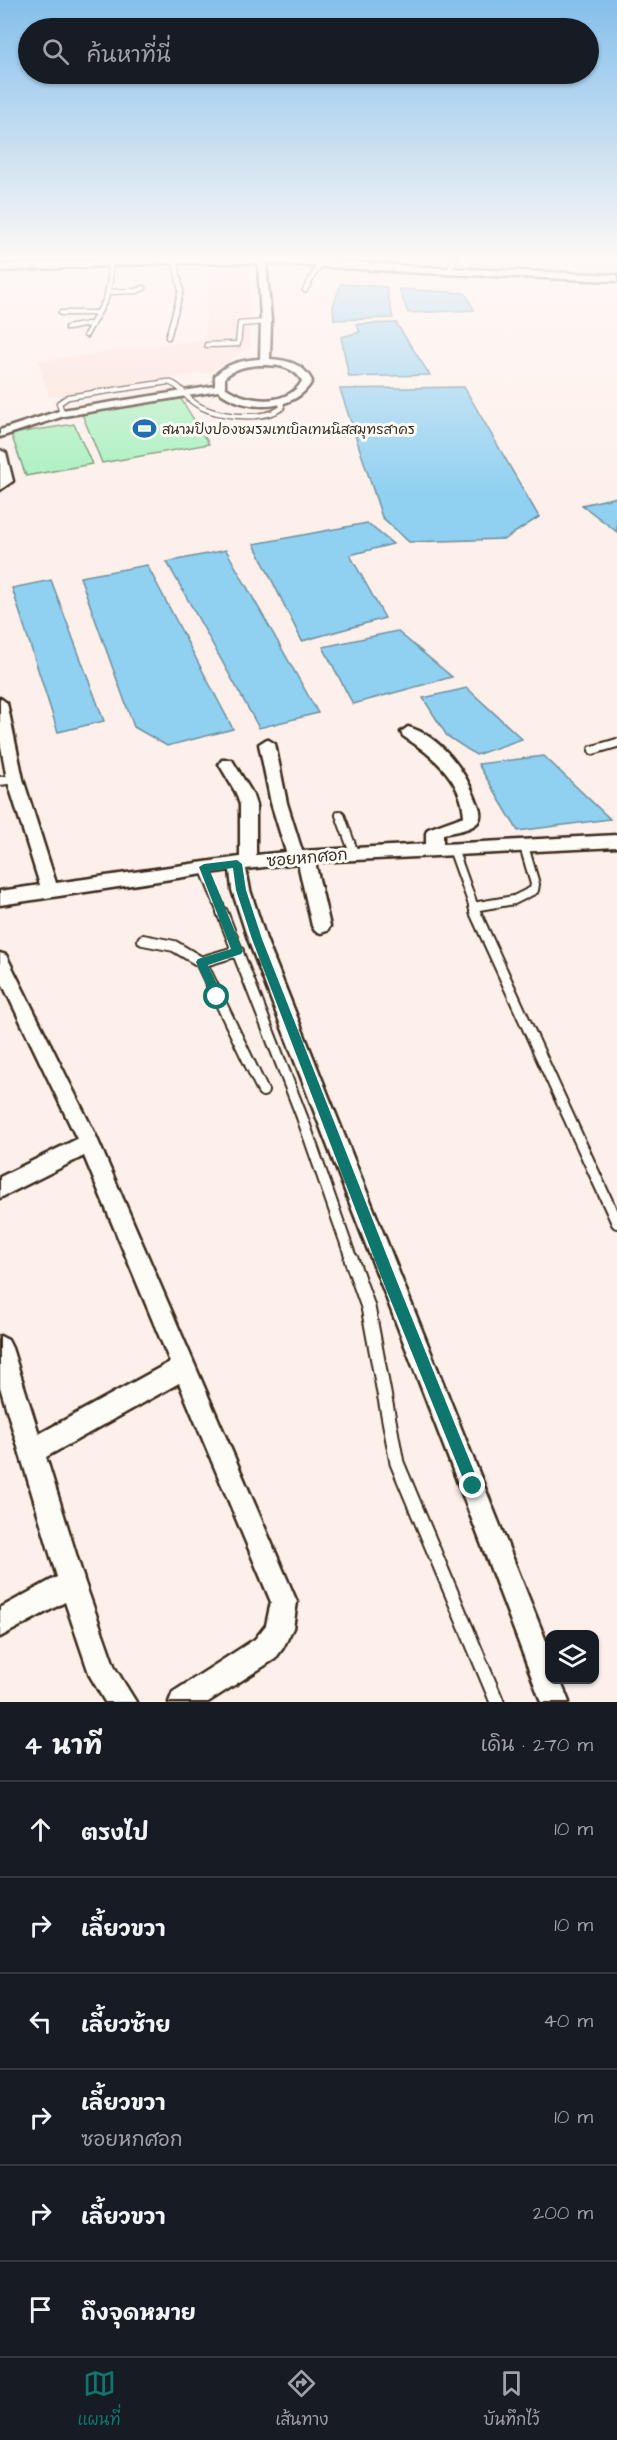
<!DOCTYPE html>
<html lang="th">
<meta charset="utf-8">
<style>
:root{--surface:#171b24;--page:#20242c;--text:#f1f3f6;--muted:#9ea1a6;--line:#363941;--accent:#0f766e}
body{margin:0;font-family:"Architects Daughter","Playpen Sans Thai",sans-serif;background:var(--page);color:var(--text)}
.controls{position:absolute;right:18px;bottom:18px;display:grid;overflow:hidden;border-radius:12px;box-shadow:0 2px 4px #0004}
.controls button{width:54px;height:54px;display:grid;place-items:center;padding:0;border:0;border-bottom:2px solid var(--line);background:var(--surface);color:var(--text);font:30px sans-serif}
.stop{position:absolute;width:18px;height:18px;margin:-14px;border:4px solid #0f766e;border-radius:50%;background:#fff}
.stop.end{background:#0f766e;border-color:#fff;box-shadow:0 2px 6px #0008}
.list{margin:0;padding:0;list-style:none}
h2{display:flex;justify-content:space-between;align-items:center;height:78px;margin:0;padding:0 24px;font-size:26px}
h2 small{font-size:20px;font-weight:400;color:var(--muted)}
.list li{display:grid;grid-template-columns:39px 1fr auto;gap:18px;align-items:center;box-sizing:border-box;height:96px;padding:0 24px;border-top:2px solid var(--line)}
.list b{display:block;font-size:22px;white-space:nowrap}
.list p{margin:0;font-size:20px;white-space:nowrap;color:var(--muted)}
.list em{font-size:20px;font-style:normal;color:var(--muted)}
.icon{flex:none;width:33px;height:33px;fill:none;stroke:currentColor;stroke-width:2;stroke-linecap:round;stroke-linejoin:round}
.map{position:relative;flex:none;width:617px;height:1702px;overflow:hidden}
.search{position:absolute;background:var(--surface);box-shadow:0 2px 4px #0004;left:18px;right:18px;top:18px;height:66px;display:flex;align-items:center;gap:15px;box-sizing:border-box;padding:0 21px;border-radius:33px;color:var(--muted);font-size:22px}
.sheet{height:654px;background:var(--surface)}
nav{display:flex;justify-content:space-around;align-items:center;box-sizing:border-box;height:84px;border-top:2px solid var(--line);background:var(--surface);font-size:16px;color:var(--muted)}
nav a{display:grid;justify-items:center;gap:3px}
nav .on{color:var(--accent)}
.map>svg:first-child{display:block}
</style>
<div class="map">
<svg width="617" height="1702" viewBox="0 0 617 1702">
<rect width="100%" height="100%" fill="#fdf0ea"/>
<filter id="ink" filterUnits="userSpaceOnUse"><feTurbulence type="fractalNoise" baseFrequency=".0167" numOctaves="2"/><feDisplacementMap in="SourceGraphic" scale="12" xChannelSelector="R" yChannelSelector="G"/><feConvolveMatrix kernelMatrix="1 2 1 2 8 2 1 2 1" color-interpolation-filters="sRGB"/></filter>
<g filter="url(#ink)">
<!-- built -->
<path fill="#fce2da" d="M250,266V347L210,372L49,397L38,361L205,339L208,267Z"/>
<!-- green -->
<path fill="#a8f0be" stroke="#728d6e" stroke-width="1.5" d="M181,399L209,444L102,463L82,414Z
M74,424L92,464L26,476L11,434Z"/>
<!-- water -->
<path fill="#90d0f1" stroke="#6e8e9d" stroke-width="1.5" d="M341,284L386,287L393,318L334,320L333,306Z
M399,289L465,293L474,310L408,313Z
M396,323L430,375L349,377L341,337L360,332L356,324Z
M464,387L539,517L505,539L409,542L382,517L340,389Z
M617,497V532L582,505Z
M367,523L393,544L350,555L385,618L302,641L254,544Z
M226,550L318,713L259,728L167,562Z
M147,565L233,729L167,746L134,727L80,577Z
M51,580L104,721L58,732L12,588Z
M397,631L452,677L353,704L323,647Z
M467,688L522,739L476,755L447,736L423,698Z
M544,756L610,819L518,831L478,764Z"/>
<g fill="none" stroke-linecap="round" stroke-linejoin="round">
<defs>
<path id="service-far3" d="M449,271L456,257
M305,290L322,261
M109,292L137,291L144,288
M61,313H96
M67,328L89,324
M86,335L106,299L110,281V263
M168,337L181,291L175,260
M207,345L238,344L240,324L266,322
M62,413L59,403L68,397L168,382C180,385 184,395 193,402C213,417 261,422 282,408L281,401"/>
<path id="service-far2" d="M593,750L617,743
M0,781L15,779
M340,815L354,853
M453,849L476,913
M204,867L222,913
M473,907L514,900L534,890L535,884L524,846"/>
<path id="service-far1" d="M222,912L302,1117L352,1261
M475,912L617,1223
M143,940L174,946L201,962L263,1091
M201,962L238,951"/>
<path id="service" d="M351,1259L368,1307L397,1463L497,1702"/>
<path id="minor" d="M167,257H289L422,267L617,275V281L422,273L266,263L271,320L270,359C287,360 304,364 312,381C295,413 244,412 218,391L64,416L0,437V430L62,410L215,386V376C227,363 243,360 260,359L261,320L258,263H167L0,271V265ZM259,365C275,365 293,365 302,381C288,407 246,403 225,387V377C235,368 246,366 259,365Z
M0,450L6,453L13,481L0,490Z
M0,698L7,703L23,779L56,883L240,857V805L236,793L219,764L222,760H232L252,793L256,805V855L286,852L271,803L259,744L267,739L275,744L287,803L302,851L426,844V833L428,829L464,816C462,779 431,754 403,736L401,732L408,727C440,736 465,770 476,800C479,806 483,815 478,822C471,830 453,832 443,834V844L617,835V847L315,862L330,926L327,931L321,933L315,931L312,926L298,863L246,869L250,890L266,939L550,1651V1680H560L569,1702H541C446,1447 345,1194 248,939L232,890L230,870L0,905V891L40,885L7,779L0,741Z
M0,953L6,955L96,1136L297,1602L293,1628L283,1648L275,1659L208,1702H169L173,1692L255,1639L266,1625L271,1602L179,1383L46,1457L85,1583L115,1668L136,1702H105L90,1676L65,1602L0,1637V1608L57,1577L0,1387V1336L8,1340L12,1348L39,1434L170,1362L84,1156L0,1198V1177L77,1139L0,979Z"/>
</defs>
<!-- service-far3 casing -->
<use href="#service-far3" stroke="#3b2a1e" stroke-width="7"/>
<!-- service-far2 casing -->
<use href="#service-far2" stroke="#3b2a1e" stroke-width="12"/>
<!-- service-far1 casing -->
<use href="#service-far1" stroke="#3b2a1e" stroke-width="14"/>
<!-- service casing -->
<use href="#service" stroke="#3b2a1e" stroke-width="17"/>
<!-- minor casing -->
<use href="#minor" stroke="#3b2a1e" stroke-width="5"/>
<!-- service-far3 -->
<use href="#service-far3" stroke="#fdfcf7" stroke-width="4.5"/>
<!-- service-far2 -->
<use href="#service-far2" stroke="#fdfcf7" stroke-width="8"/>
<!-- service-far1 -->
<use href="#service-far1" stroke="#fdfcf7" stroke-width="10"/>
<!-- service -->
<use href="#service" stroke="#fdfcf7" stroke-width="13"/>
<!-- minor -->
<use href="#minor" fill="#fdfcf7" fill-rule="evenodd"/>
</g>
</g>
<!-- sky -->
<linearGradient id="sky" x2="0" y2="1"><stop stop-color="#85bfec"/><stop offset="0.52" stop-color="#fef8f6"/><stop offset="1" stop-color="#fef8f6" stop-opacity="0"/></linearGradient>
<rect width="617" height="495" fill="url(#sky)"/>
<!-- route -->
<path fill="#0f766e" d="M237,860L242,864L246,890L262,939L398,1284L480,1486L478,1491L473,1494L468,1491L384,1284L252,939L236,890L233,868L210,871L243,951L241,954L208,965L223,997L221,1000H213L196,962L198,959L231,949L199,867L204,864Z"/>
<!-- icons -->
<defs>
<symbol id="stadium-bare" viewBox="-9 -9 18 18"><path d="M0-5a6.5 5 0 1 0 0 10a6.5 5 0 1 0 0-10ZM-3.5-1.8h7v3.6h-7Z" fill="#1f6fb2" stroke="#fdfcf7" stroke-width="2.5" paint-order="stroke"/></symbol>
</defs>
<g fill-rule="evenodd">
<use href="#stadium-bare" x="128" y="412" width="33" height="33"/>
</g>
<g text-anchor="middle" stroke-width="6" stroke-linejoin="round" paint-order="stroke">
<!-- far-poi labels -->
<g font-size="14" fill="#3b2a1e" stroke="#fdfcf7" text-anchor="start">
<text x="162" y="434">สนามปิงปองชมรมเทเบิลเทนนิสสมุทรสาคร</text>
</g>
<!-- street labels -->
<g font-size="16" fill="#3b2a1e" stroke="#fdfcf7">
<text transform="translate(307 857) rotate(-5)" y="6">ซอยหกศอก</text>
</g>
</g>
</svg>
<div class="controls">
<button><svg class="icon" aria-label="layers" viewBox="0 0 24 24"><path d="M12 4l9 5-9 5-9-5zM3 14l9 5 9-5"/></svg></button>
</div>
<div class="stop" style="left:217px;top:997px"></div>
<div class="stop end" style="left:473px;top:1486px"></div>
<div class="search"><svg class="icon" aria-label="search" viewBox="0 0 24 24"><circle cx="10" cy="10" r="6"/><path d="M15 15l6 6"/></svg>ค้นหาที่นี่</div>
</div>
<section class="sheet">
<h2>4 นาที<small>เดิน · 270 m</small></h2>
<ul class="list">
<li><svg class="icon" aria-label="ahead" viewBox="0 0 24 24"><path d="M12 20V5M6 11l6-6 6 6"/></svg><div><b>ตรงไป</b></div><em>10 m</em></li>
<li><svg class="icon" aria-label="right" viewBox="0 0 24 24"><path d="M7 20v-9h11M14 6l5 5-5 5"/></svg><div><b>เลี้ยวขวา</b></div><em>10 m</em></li>
<li><svg class="icon" aria-label="left" viewBox="0 0 24 24"><path d="M17 20v-9H6M10 6l-5 5 5 5"/></svg><div><b>เลี้ยวซ้าย</b></div><em>40 m</em></li>
<li><svg class="icon" aria-label="right" viewBox="0 0 24 24"><path d="M7 20v-9h11M14 6l5 5-5 5"/></svg><div><b>เลี้ยวขวา</b><p>ซอยหกศอก</p></div><em>10 m</em></li>
<li><svg class="icon" aria-label="right" viewBox="0 0 24 24"><path d="M7 20v-9h11M14 6l5 5-5 5"/></svg><div><b>เลี้ยวขวา</b></div><em>200 m</em></li>
<li><svg class="icon" aria-label="arrive" viewBox="0 0 24 24"><path d="M6 21V4h12l-3 4 3 4H6"/></svg><div><b>ถึงจุดหมาย</b></div></li>
</ul>
</section>
<nav>
<a class="on"><svg class="icon" aria-label="map" viewBox="0 0 24 24"><path d="M3 6l6-2 6 2 6-2v14l-6 2-6-2-6 2zM9 4v14M15 6v14"/></svg>แผนที่</a>
<a><svg class="icon" aria-label="directions" viewBox="0 0 24 24"><path d="M12 3l9 9-9 9-9-9zM9 14v-3h6M13 9l2 2-2 2"/></svg>เส้นทาง</a>
<a><svg class="icon" aria-label="saved" viewBox="0 0 24 24"><path d="M7 4h10v16l-5-4-5 4z"/></svg>บันทึกไว้</a>
</nav>
